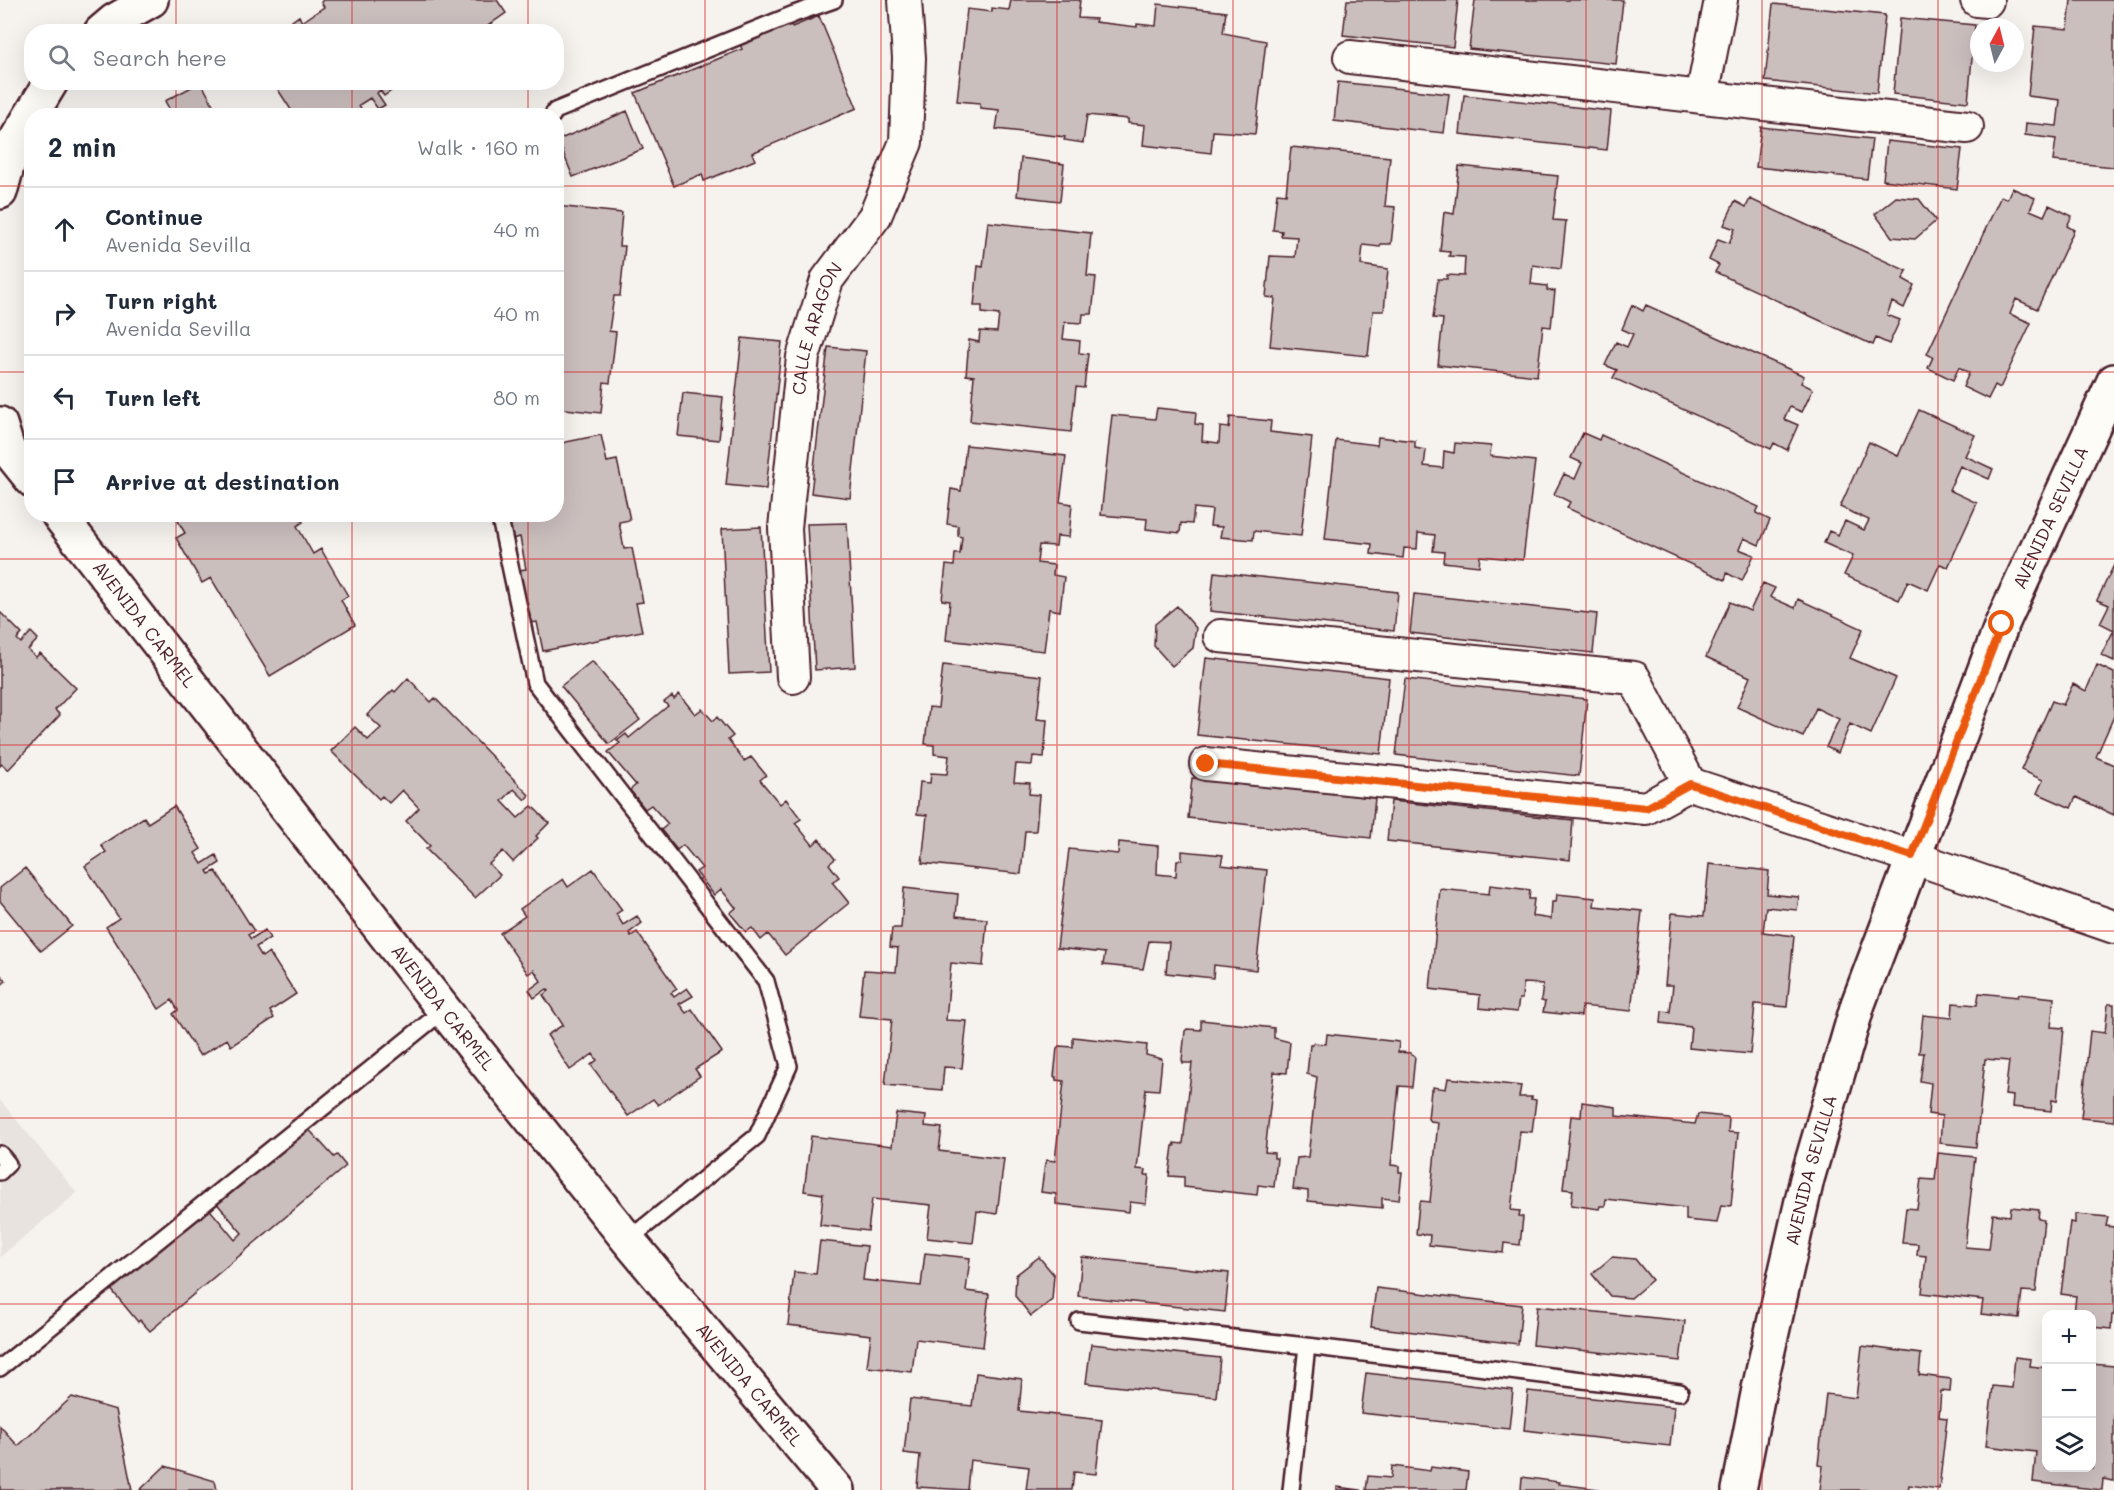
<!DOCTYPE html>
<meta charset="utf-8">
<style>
:root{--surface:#fff;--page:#f2f2f3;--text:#1f2937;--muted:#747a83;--line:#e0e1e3}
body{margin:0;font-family:Mali,sans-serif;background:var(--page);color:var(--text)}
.controls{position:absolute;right:18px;bottom:18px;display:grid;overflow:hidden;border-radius:12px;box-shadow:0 6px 24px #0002}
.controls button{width:54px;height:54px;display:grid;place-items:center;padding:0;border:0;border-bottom:2px solid var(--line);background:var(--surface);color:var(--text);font:30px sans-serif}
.compass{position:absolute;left:1970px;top:18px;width:54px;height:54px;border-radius:50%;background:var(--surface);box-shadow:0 6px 24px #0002;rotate:7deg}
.stop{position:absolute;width:18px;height:18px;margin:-14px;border:4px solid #ea580c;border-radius:50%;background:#fff}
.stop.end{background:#ea580c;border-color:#fff;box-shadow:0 2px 6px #0008}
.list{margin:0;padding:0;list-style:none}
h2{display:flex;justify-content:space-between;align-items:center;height:78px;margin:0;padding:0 24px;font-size:26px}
h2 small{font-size:20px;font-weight:400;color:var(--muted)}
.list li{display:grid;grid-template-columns:39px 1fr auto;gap:18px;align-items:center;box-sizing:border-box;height:84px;padding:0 24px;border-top:2px solid var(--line)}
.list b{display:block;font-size:22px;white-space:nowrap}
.list p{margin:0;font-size:20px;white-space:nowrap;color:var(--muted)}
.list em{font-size:20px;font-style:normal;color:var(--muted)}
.icon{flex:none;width:33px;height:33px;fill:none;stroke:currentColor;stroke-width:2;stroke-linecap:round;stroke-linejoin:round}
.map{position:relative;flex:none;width:2114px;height:1490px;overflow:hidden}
.search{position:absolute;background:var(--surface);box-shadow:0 6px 24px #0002;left:24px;top:24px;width:540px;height:66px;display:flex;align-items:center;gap:15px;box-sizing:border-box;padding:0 21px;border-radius:24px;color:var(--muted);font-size:22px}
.panel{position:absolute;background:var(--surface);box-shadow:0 6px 24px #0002;left:24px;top:108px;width:540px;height:414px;border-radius:24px}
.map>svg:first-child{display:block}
</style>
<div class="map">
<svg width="2114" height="1490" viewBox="0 0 2114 1490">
<rect width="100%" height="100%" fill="#f6f3ef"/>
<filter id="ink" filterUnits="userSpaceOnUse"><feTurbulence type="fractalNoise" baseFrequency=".0167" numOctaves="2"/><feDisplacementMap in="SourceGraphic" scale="12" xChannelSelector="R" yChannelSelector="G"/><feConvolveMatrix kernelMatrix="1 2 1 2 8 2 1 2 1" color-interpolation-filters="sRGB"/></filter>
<g filter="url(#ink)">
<!-- built -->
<path fill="#e9e3e0" d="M0,1100L77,1193L0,1257Z"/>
<!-- building -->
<path fill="#cbbfbe" stroke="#4a1f2b" stroke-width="1.5" d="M323,0H497L506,13L479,32H277L299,16L302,22L324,7L321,2Z
M1011,0H1080L1078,18L1096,19L1095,22L1137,27V24L1156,26L1158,4L1226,12L1223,33L1266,41L1255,134L1213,131L1211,153L1143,145L1145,125L1128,123V119L1087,115L1083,143L1064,140L1065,137L996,129L999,110L980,108V103L957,101L967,9L992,12V8L1009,10Z
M1347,0H1458L1453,47L1343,35Z
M1475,0H1623L1616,64L1469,49Z
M2071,0H2114V167L2053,161L2056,139L2025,135L2026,123L2057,126L2060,100L2028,96L2035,26L2068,29Z
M1773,4L1885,15L1877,93L1765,81Z
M819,16L857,108L752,153L755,160L704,181L702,174L674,186L635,93L742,49L739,42L789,21L792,27Z
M1900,18L1975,25L1968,102L1893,94Z
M201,82L219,116H173L165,101Z
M273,82H404L384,96L380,90L377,93L385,105L378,109L370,98L359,105L362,110L355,116H305L303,114L295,116Z
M1338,82L1449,94L1444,133L1334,121Z
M1464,95L1611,111L1607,150L1460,134Z
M627,111L643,149L573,177L558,140Z
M1761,127L1872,139L1867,179L1756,167Z
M1887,141L1962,149L1957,189L1883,180Z
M1291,147L1390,157L1385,206L1395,207L1391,244H1381L1380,247L1363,245L1361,265L1388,269L1384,311H1373L1368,356L1270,346L1275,298L1266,297L1270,256L1295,257L1297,237L1281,236L1282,231L1273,230L1277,193L1286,194Z
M1021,158L1064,164L1060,201L1017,196Z
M1459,166L1558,176L1553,220L1566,221L1561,269L1533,265L1531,284L1547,286V290L1555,291L1551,327L1543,326L1537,376L1438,365L1443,319L1433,318L1438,279H1447V275L1464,276L1465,257L1449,256L1450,252L1440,251L1444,212L1454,214Z
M2012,188L2035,198L2030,210L2044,216L2049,205L2072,216L2067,226L2074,230L2037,309L2016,299L2010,314L2031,323L2000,388L1995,385L1988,399L1963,387L1969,373L1959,367L1953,380L1928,368L1933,357L1927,354L2001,196L2007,199Z
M1896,197L1919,199L1936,221L1915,239L1892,237L1875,214Z
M1750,199L1907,271L1903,279L1914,285L1904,308L1892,302L1887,315L1900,320L1889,344L1876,338L1873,345L1715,272L1719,265L1709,260L1718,239L1729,243L1735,229L1724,225L1735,201L1746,207Z
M556,206L622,213L619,246H625L620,296H614L609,331L616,332L610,383L604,382L601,413L556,408Z
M988,222L1091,233L1087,276L1096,277L1092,314H1083L1082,323L1065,322L1063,339L1080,341L1079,353L1088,354L1084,388L1076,387L1071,432L970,421L974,376L966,375L969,340L979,342L980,331L997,332L999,315L982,313V306H974L978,266L983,267Z
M1632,305L1643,311L1646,305L1804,376L1801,383L1813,389L1802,412L1790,407L1784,419L1798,425L1787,450L1774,443L1771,449L1613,378L1617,370L1605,365L1616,342L1627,347L1633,334L1622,329Z
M742,338L782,342L766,489L726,485Z
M828,347L866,351L850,498L811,493Z
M683,393L723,397L719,440L678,436Z
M1157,408L1196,412L1195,424L1203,425L1202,441L1219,443L1220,427L1229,428L1230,417L1271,421L1270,432L1312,437L1301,536L1254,531L1253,540L1220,537L1222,527L1210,526L1212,510L1194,508L1192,524L1181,523L1180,533L1146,529L1147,519L1101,515L1112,415L1155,419Z
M1919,410L1975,435L1965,456L1993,469L1989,479L1960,466L1949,490L1977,503L1948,567L1940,564L1928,590L1908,581L1899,600L1844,575L1853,556L1824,543L1829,531L1838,535L1845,521L1864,530L1869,520L1840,507L1869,442L1898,456Z
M1583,433L1599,440L1601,435L1759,507L1756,513L1770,520L1759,545L1744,538L1739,549L1754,555L1742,581L1727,573L1725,580L1567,508L1570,502L1554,494L1564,474L1575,479L1582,463L1571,458Z
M601,435L607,462L617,460L630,520L619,522L624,549L632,548L643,602L636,603L642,631L543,651L537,622L530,623L519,570L526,569L520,537L512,539L507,514H556V444Z
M1378,437L1415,441V448L1426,450L1424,466L1443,468L1444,451L1454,453L1455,443L1491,446L1490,456L1535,461L1523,560L1480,556L1479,566L1443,562L1444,552L1433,551L1435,535L1418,533L1417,549L1404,548L1403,558L1371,554L1372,544L1325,539L1336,440L1377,445Z
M966,445L1066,456L1060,502L1072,504L1069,537L1057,536L1056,546L1039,545L1037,563L1054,565L1053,575L1064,577L1060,611L1049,609L1044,651L946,640L950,601L942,600L946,565L954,566L955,554H960L962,537L958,536V526L947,524L951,489L961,491Z
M174,514H298L303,522L297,526L313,554L321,549L348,596L341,600L355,625L270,676L211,578L202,583L176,538L185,533Z
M847,523L855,667L815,670L807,524Z
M761,527L769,672L729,674L722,529Z
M2114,565V661L2101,655L2114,630L2100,623L2109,605L2097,600Z
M1214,572L1398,592L1394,631L1210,611Z
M1763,583L1775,588L1770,597L1795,608L1798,599L1863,629L1850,658L1896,678L1871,734L1850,724L1838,753L1826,747L1839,719L1816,708L1803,737L1737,707L1750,677L1706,657L1730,602L1750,611Z
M1414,594L1597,614L1593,653L1410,633Z
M1177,606L1196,628L1193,648L1172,666L1154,646L1155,624Z
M0,612L22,634L17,639L21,643L31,632L38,639L28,650L36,657L40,653L76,688L55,710L60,715L8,770L2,764L0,766Z
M1206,658L1389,678L1381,754L1197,735Z
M592,661L640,720L609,744L561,686Z
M943,665L1042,676L1037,719L1047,720L1044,757L1033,756L1032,765L1016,764L1014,782L1030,783L1029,794L1039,795L1036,831H1025L1021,874L922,863L927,815L917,814L920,782L930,783L931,773L947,774L949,756L934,754V745L925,744L929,707L938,708Z
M2097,665L2114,673V716L2096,757L2114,765V815L2076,797L2071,808L2037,793L2043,780L2021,770L2052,701L2063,705L2073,684L2086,691Z
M408,678L431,702L435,698L529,795L525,800L514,789L502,801L518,818L532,806L549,823L536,836L538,838L513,862L503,851L489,864L500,875L475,898L426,849L430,846L406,821L419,808L402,790L389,803L382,796L379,799L331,751L355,727L368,740L381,728L367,715L393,690L395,692Z
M1405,679L1587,699L1579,776L1396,755Z
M679,694L695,714L702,709L713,721L717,717L733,736L728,740L744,761L751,757L766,775L760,780L780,804L786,799L801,819L795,823L813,845L819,839L835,859L829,864L839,877L832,882L849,903L785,955L768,934L761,940L752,928L746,932L730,913L736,908L721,889L714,895L696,872L702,868L683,845L677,850L661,830L668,824L651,805L645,809L630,790L636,785L608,752L620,743L617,741L626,734L629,738L668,706L664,702L672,696L674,699Z
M1192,778L1375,798L1371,838L1188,818Z
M1391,801L1573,820L1570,860L1387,841Z
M174,806L201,849L195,853L202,864L216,855L220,863L207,871L209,874L216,871L254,931L248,935L251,939L265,930L270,938L256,947L262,957L269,952L296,994L270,1011L274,1018L231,1046L227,1039L200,1056L173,1014L178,1010L172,1000L159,1009L106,927L119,918L85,866L106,852L101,845L144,817L148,823Z
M1119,842L1158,846L1157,874L1176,876L1177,860H1182V851L1223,855L1221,865L1267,870L1256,970L1214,965L1213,978L1166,973L1169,942L1149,941L1143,969L1103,965L1105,953L1057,948L1069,849L1118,854Z
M1709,864L1769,871L1767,894L1799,897L1797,910L1766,907L1763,932L1794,936L1787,1007L1755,1004L1750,1054L1689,1048L1691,1027L1661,1023L1662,1011L1670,1012L1673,985H1665L1672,913L1704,916Z
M25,868L72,926L41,951L0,901V888Z
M593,869L622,910L616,914L623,925L637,916L642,923L629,933L631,936L637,932L677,989L671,993L674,997L687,988L693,996L679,1004L686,1013L692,1009L722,1052L695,1069L700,1076L658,1105L653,1099L628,1116L591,1065L597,1060L593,1054L570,1070L547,1035L563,1025L543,995L549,991L547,989L534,998L529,990L541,981L534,970L528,974L500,933L525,916L520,909L563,879L568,887Z
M1490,885L1530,890L1529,899H1534L1532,916L1551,919L1552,902H1556L1557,894L1595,898L1594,906L1642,911L1631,1011L1582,1006L1581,1016L1543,1012L1545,1002L1541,1001L1543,984L1523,983L1522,999H1519L1517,1012L1479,1008L1480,995L1430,989L1440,889L1489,894Z
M904,888L958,894L956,916L987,919L983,966L951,963L946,1020L967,1021L962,1068L944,1067L942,1090L885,1085L892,1019L859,1016L864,970L896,972L898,948L890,947L892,928H901Z
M0,974L6,981L0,986Z
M1979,993L2018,997L2019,994L2054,998L2051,1027L2064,1028L2057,1101L2052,1100L2051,1111L2012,1107L2013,1096L2005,1095L2009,1061L1985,1059L1976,1147L1940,1143L1942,1116L1928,1114L1931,1083L1920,1081L1924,1053H1919L1923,1015L1952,1018L1953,1003L1977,1005Z
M2108,1004H2114V1121L2081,1118L2090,1031L2105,1033Z
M1201,1020L1274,1028V1038L1290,1042L1287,1073L1274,1072L1265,1152L1274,1153V1158H1277L1274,1187L1258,1185L1257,1195L1184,1187V1177L1169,1176L1173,1146H1175L1174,1143L1183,1144L1192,1063H1183L1182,1060L1185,1031L1187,1029L1201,1030Z
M1327,1034L1399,1042L1398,1052L1411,1053V1055L1415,1056L1412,1087L1399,1086L1391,1165L1399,1166V1172H1402L1399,1200L1382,1198V1208L1308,1201V1191L1293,1189L1297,1158L1308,1157L1317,1077L1307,1074L1310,1045H1312L1313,1043L1326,1044Z
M1073,1037L1147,1045L1146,1055L1162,1059L1159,1090L1146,1089L1137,1169L1146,1170L1145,1175H1149L1146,1204L1130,1202L1129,1212L1056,1204V1194L1041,1192L1045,1163L1047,1160L1055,1161L1064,1081L1056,1080V1077H1054L1057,1048L1059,1046L1073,1047Z
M1448,1078L1521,1086L1519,1097H1532L1531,1099L1536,1100L1532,1132L1520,1131L1511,1210L1520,1211L1519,1216L1523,1217L1520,1245L1504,1243L1503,1253L1429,1245L1430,1235L1416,1234L1419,1204L1421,1201L1430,1202L1438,1122L1430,1121L1428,1119L1431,1090H1433V1087L1446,1089Z
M1582,1102L1616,1107V1116L1695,1124L1698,1114L1727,1117L1729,1119L1728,1132L1738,1133L1731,1206L1721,1205L1717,1223L1686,1220V1208L1606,1199L1605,1206H1600L1599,1209L1571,1205L1573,1190L1563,1189L1571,1116L1581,1117Z
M896,1113L926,1116L925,1126L942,1128L939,1151L1004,1159L997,1214L977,1211L973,1243L927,1238L931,1205L872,1199L868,1231L820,1225L823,1194L804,1191L811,1136L892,1146Z
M304,1124L334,1157L337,1155L346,1166L150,1331L140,1320L138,1322L110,1288L207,1206L235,1240L242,1233L214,1200Z
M1938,1153L1975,1157L1965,1247L1989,1249L1993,1214L2010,1216L2011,1207L2039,1210L2038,1219L2044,1220L2036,1292L2022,1291L2019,1318L1981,1314L1983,1300L1922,1293L1926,1256L1917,1255L1918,1244L1902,1243L1906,1208L1917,1209L1921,1179L1935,1180Z
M2075,1214L2108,1217L2106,1226L2114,1227V1315H2112L2111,1329L2092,1327V1314H2074L2076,1296L2061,1294L2070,1222L2075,1223Z
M820,1241L867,1246L863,1280L921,1286L925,1253L970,1258L966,1291L989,1294L983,1347L916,1339L912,1372L867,1367L871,1335L788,1325L794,1272L816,1274Z
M1039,1257L1054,1275L1052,1300L1031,1316L1015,1296L1016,1275Z
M1082,1257L1229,1273L1225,1312L1078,1296Z
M1612,1257L1635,1259L1652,1280L1631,1298L1610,1296L1592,1274Z
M1376,1288L1522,1305L1518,1344L1371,1327Z
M1537,1306L1685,1321L1680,1361L1533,1345Z
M1091,1344L1220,1358L1216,1397L1086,1383Z
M1862,1346L1921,1354L1919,1375L1951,1379L1950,1392L1941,1391L1939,1417L1947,1418L1939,1489L1909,1485L1908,1490H1820L1823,1466L1818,1465L1826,1394L1856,1398Z
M2015,1357L2031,1359L2030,1366L2046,1368V1468H2092V1364L2114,1366V1481L2103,1479L2102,1490L2033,1482L2036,1452L1986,1446L1993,1386L2012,1388Z
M976,1373L1022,1379L1019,1411L1102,1420L1096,1474L1074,1472L1072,1490H1026L1029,1467L970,1460L967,1490L917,1487L920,1455L904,1453L910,1399L972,1406Z
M1366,1373L1513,1390L1509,1429L1361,1413Z
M1528,1391L1674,1407L1670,1446L1524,1430Z
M72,1397L116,1410L132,1490H0V1426L18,1446Z
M165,1466L215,1481L217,1490H140Z
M1392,1466L1430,1471L1431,1467L1468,1472L1466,1490H1366L1368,1476L1391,1478Z
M1522,1477L1559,1482L1558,1484L1598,1489V1490H1521Z
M1337,1487L1361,1490H1337Z"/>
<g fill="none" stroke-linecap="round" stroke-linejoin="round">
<defs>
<path id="service" d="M552,116L555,111L794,14L834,0
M499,514L535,683L766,981L789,1066L757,1136L628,1240
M0,1154L8,1164L0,1172
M1079,1321L1307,1346L1680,1392
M0,1368L444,1010
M1291,1490L1307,1346"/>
<g id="minor">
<path d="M1977,0L1987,1"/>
<path d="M1350,57L1967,127"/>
<path d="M1702,97L1721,0"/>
<path d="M1220,636L1634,678L1690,784"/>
<path id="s1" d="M793,677L785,528L803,357L827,280L875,216L906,142L909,58L905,0"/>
<path d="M1206,764L1646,808L1690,784"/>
<path d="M1690,784L1912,857L2114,927"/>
</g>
<g id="tertiary">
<path d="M101,32L114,21L151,0"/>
<path d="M0,192L13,145L51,82"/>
<path d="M0,424L8,450L32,480"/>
<path id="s2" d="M58,514L444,1010L628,1240L837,1490"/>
<path id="s3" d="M1739,1490L1759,1389L1807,1179L1858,1004L2002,624L2114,381"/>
</g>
</defs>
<!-- service casing -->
<use href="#service" stroke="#4a1f2b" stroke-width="20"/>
<!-- minor casing -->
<use href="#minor" stroke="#4a1f2b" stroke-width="36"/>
<!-- tertiary casing -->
<use href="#tertiary" stroke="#4a1f2b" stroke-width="38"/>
<!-- service -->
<use href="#service" stroke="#fdfcf7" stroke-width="15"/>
<!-- minor -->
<use href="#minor" stroke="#fdfcf7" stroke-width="32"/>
<!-- tertiary -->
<use href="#tertiary" stroke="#fdfcf7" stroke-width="33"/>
</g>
</g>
<g fill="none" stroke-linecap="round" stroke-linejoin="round" filter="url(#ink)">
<!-- route -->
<path stroke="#ea580c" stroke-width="8" d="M1206,764L1646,808L1690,784L1912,856L2002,624"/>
</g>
<!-- grid -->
<path fill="none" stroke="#d62828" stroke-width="1.5" stroke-opacity="0.55" d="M176,0V32M352,0V32M528,0V32M705,0V1490M881,0V1490M1057,0V1490M1233,0V1490M1409,0V1490M1586,0V1490M1762,0V1490M1938,0V1490M176,82V116M352,82V116M528,82V116M0,186H32M556,186H2114M0,372H32M556,372H2114M176,514V1490M352,514V1490M528,514V1490M0,559H2114M0,745H2114M0,931H2114M0,1118H2114M0,1304H2114"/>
<g text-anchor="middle" stroke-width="6" stroke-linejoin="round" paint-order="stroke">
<!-- street labels -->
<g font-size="18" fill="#4a1f2b" stroke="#fdfcf7">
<text dy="6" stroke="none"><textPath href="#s1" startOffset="352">CALLE ARAGON</textPath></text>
<text dy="6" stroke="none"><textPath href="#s3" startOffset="1024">AVENIDA SEVILLA</textPath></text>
<text dy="6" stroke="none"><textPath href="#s2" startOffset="140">AVENIDA CARMEL</textPath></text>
<text dy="6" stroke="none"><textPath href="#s2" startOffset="626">AVENIDA CARMEL</textPath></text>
<text dy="6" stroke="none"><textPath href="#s3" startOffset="328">AVENIDA SEVILLA</textPath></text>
<text dy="6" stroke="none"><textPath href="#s2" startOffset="1112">AVENIDA CARMEL</textPath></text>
</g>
</g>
</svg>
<div class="controls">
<button>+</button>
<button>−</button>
<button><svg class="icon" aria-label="layers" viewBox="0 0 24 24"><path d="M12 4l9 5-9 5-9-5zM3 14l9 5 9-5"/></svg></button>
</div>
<svg class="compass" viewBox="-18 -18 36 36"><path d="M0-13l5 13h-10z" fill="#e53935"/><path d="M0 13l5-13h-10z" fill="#747a83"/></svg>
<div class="stop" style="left:2002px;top:624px"></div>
<div class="stop end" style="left:1206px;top:764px"></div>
<div class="search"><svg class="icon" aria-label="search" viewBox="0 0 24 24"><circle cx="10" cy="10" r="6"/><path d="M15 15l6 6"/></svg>Search here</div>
<section class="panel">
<h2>2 min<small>Walk · 160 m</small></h2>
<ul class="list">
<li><svg class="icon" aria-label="ahead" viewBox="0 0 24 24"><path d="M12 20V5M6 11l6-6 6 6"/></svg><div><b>Continue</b><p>Avenida Sevilla</p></div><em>40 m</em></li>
<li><svg class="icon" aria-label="right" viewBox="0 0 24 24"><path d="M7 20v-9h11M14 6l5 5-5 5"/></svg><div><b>Turn right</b><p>Avenida Sevilla</p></div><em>40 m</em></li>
<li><svg class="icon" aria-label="left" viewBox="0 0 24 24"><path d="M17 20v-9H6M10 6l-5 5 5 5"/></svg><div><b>Turn left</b></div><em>80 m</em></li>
<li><svg class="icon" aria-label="arrive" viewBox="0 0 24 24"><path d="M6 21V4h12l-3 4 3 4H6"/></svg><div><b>Arrive at destination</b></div></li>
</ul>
</section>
</div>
